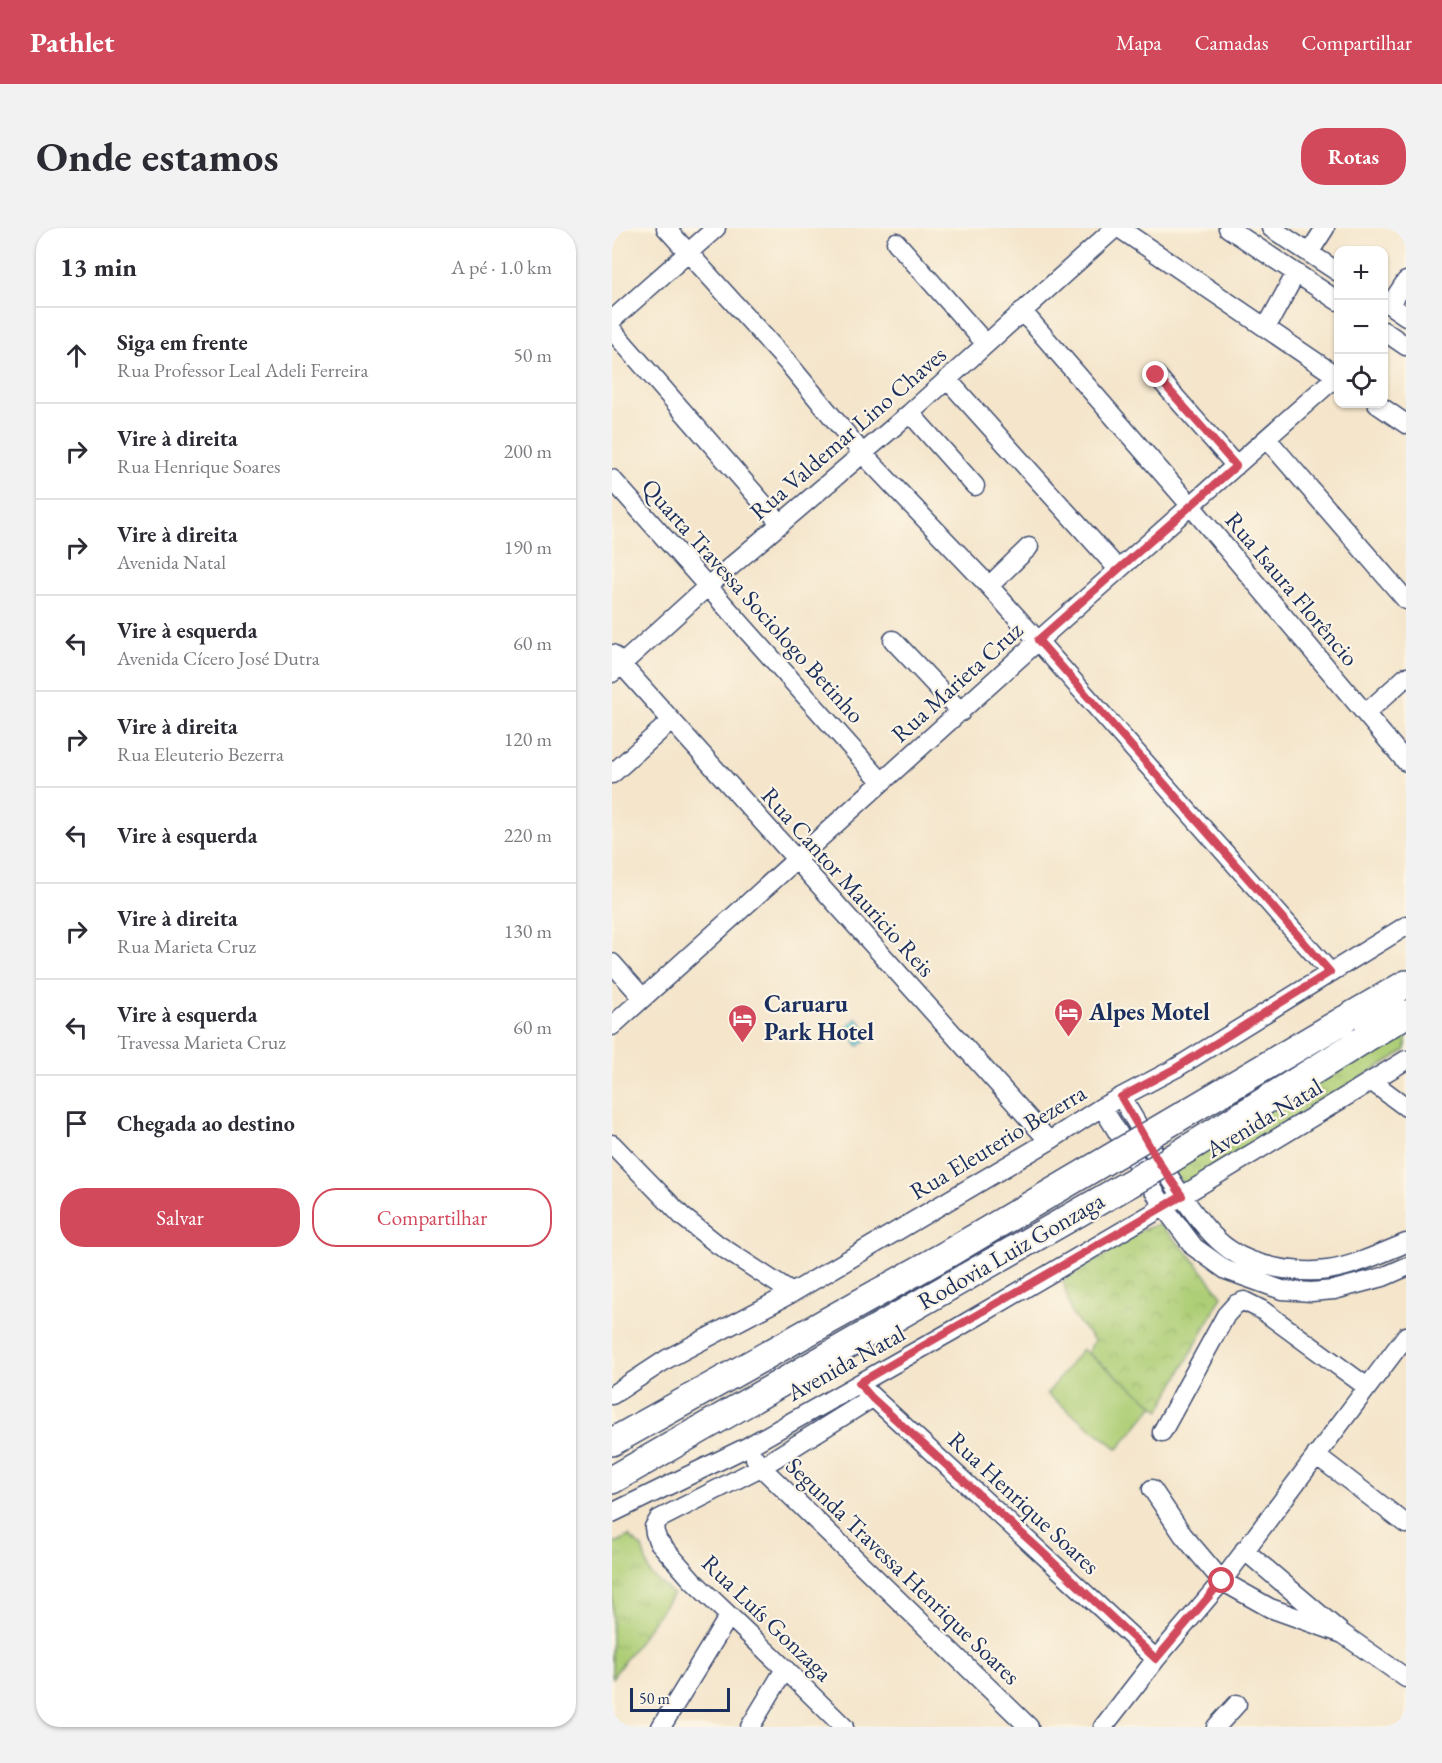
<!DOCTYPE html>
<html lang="pt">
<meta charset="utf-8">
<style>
:root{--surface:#fff;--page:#f2f2f3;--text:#2b2b33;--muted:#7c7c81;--line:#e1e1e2;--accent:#d1495b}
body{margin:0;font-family:"EB Garamond",serif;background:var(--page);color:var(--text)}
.controls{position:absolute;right:18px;top:18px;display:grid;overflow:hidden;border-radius:12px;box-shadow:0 2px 4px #0004}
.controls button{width:54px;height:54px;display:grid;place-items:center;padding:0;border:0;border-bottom:2px solid var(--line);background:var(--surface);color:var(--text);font:30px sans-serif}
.scale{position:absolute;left:18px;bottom:15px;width:100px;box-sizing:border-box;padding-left:6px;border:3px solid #1b2f5e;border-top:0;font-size:16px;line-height:21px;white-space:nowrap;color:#1b2f5e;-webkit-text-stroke:4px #fcf5e5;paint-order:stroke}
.stop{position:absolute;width:18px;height:18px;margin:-14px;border:4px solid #d1495b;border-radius:50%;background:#fff}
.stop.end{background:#d1495b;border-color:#fff;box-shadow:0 2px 6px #0008}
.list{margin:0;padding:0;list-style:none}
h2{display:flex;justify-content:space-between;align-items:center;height:78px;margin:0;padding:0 24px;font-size:26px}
h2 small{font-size:20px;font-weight:400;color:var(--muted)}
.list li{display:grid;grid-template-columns:39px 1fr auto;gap:18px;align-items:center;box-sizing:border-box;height:96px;padding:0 24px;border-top:2px solid var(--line)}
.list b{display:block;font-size:22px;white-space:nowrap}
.list p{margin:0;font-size:20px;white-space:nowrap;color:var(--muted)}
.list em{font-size:20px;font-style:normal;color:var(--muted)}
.actions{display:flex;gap:12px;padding:18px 24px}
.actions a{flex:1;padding:14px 0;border:2px solid var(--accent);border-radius:24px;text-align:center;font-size:21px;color:var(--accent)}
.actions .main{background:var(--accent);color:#fff}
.icon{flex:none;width:33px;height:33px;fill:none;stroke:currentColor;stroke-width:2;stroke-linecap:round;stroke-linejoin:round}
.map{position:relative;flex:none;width:794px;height:1499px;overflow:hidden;border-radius:24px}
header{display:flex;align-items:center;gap:36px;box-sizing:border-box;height:84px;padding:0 30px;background:var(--accent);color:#fff}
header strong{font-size:28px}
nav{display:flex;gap:33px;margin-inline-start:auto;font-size:21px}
.intro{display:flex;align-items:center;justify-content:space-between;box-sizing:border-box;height:144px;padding:0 36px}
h1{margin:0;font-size:42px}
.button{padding:15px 27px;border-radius:24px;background:var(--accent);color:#fff;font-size:21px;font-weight:700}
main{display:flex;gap:36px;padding:0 36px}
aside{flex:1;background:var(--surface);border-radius:24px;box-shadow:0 2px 4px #0004}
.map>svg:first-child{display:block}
</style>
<header>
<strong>Pathlet</strong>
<nav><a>Mapa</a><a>Camadas</a><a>Compartilhar</a></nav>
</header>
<div class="intro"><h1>Onde estamos</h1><a class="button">Rotas</a></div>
<main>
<aside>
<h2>13 min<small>A pé · 1.0 km</small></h2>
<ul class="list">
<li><svg class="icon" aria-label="ahead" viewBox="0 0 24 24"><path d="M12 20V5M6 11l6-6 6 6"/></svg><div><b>Siga em frente</b><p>Rua Professor Leal Adeli Ferreira</p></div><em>50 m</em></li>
<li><svg class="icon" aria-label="right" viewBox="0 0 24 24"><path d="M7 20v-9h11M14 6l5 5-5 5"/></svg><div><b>Vire à direita</b><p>Rua Henrique Soares</p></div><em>200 m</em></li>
<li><svg class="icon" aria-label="right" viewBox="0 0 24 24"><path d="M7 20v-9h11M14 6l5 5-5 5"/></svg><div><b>Vire à direita</b><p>Avenida Natal</p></div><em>190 m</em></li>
<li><svg class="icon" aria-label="left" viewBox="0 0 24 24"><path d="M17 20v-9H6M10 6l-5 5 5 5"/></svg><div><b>Vire à esquerda</b><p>Avenida Cícero José Dutra</p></div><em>60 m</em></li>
<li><svg class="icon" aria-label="right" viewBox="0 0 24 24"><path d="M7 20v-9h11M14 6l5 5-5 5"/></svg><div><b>Vire à direita</b><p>Rua Eleuterio Bezerra</p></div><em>120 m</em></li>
<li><svg class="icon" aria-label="left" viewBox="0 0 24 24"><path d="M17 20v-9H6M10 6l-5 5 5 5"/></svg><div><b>Vire à esquerda</b></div><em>220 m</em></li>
<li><svg class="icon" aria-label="right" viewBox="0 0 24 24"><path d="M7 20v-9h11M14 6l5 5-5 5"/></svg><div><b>Vire à direita</b><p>Rua Marieta Cruz</p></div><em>130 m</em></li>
<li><svg class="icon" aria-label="left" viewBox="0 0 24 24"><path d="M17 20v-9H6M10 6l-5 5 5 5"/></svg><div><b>Vire à esquerda</b><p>Travessa Marieta Cruz</p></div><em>60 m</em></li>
<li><svg class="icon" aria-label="arrive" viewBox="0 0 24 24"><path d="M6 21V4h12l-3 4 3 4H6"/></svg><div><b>Chegada ao destino</b></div></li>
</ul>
<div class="actions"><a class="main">Salvar</a><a>Compartilhar</a></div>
</aside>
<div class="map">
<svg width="794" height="1499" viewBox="0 0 794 1499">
<defs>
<pattern id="grass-tufts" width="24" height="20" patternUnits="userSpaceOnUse" patternTransform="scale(1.5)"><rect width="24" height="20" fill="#adce76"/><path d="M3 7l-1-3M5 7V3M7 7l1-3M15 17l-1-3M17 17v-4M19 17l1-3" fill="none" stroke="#94b168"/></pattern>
<pattern id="park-crowns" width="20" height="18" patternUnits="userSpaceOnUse" patternTransform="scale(1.5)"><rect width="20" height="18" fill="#adce76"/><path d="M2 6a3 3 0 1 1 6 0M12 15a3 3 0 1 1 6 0" fill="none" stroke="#94b168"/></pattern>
</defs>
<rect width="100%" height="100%" fill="#fcf5e5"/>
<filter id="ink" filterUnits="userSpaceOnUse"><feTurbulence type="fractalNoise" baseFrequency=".0167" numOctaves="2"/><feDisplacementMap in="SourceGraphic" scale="12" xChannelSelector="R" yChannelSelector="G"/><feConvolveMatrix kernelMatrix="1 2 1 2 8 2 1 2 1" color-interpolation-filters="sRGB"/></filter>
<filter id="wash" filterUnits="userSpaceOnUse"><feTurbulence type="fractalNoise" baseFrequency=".008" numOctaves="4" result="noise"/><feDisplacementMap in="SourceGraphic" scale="24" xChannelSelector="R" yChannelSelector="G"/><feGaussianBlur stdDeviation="1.35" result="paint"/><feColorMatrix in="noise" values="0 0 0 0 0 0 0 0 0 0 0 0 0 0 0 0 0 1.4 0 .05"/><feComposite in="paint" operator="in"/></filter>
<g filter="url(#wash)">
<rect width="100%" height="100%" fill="#f4e5cb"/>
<!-- grass -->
<path fill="url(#grass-tufts)" stroke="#647e6a" stroke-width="1.5" d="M794,787V822L573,959L552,931Z
M17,1308L30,1320L38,1346L61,1366L0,1450V1317Z"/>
<!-- park -->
<path fill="url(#park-crowns)" stroke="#647e6a" stroke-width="1.5" d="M547,996L578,1027L610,1068L548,1182L476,1125L482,1112L460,1087L451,1052L487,1031L530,1002Z"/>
<!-- garden -->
<path fill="#adce76" stroke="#647e6a" stroke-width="1.5" d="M470,1121L542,1177L506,1221L435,1166Z"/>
<!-- water -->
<path fill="#5cc9d2" stroke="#3c7c98" stroke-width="1.5" d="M245,790L260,808L247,818L232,801Z"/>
</g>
<g filter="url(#ink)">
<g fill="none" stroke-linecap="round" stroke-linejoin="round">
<defs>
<path id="minor" d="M54,0L176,135L250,225L377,358L426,413L718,744
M507,0L726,149
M616,0L726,73
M659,0L726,44
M284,14L374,116
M697,25L713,0
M772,73L794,88
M778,77L794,53
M410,83L579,278L794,534
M0,92L104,0
M654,100L684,45
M0,102L169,296
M772,103L794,118
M544,147L624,238
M335,151L506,341
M765,176L794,196
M298,185L363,258
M655,211L794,372
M0,251L270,554
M377,358L417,319
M281,412L349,484
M0,426L437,913
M0,445L96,358L298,185L503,0
M754,485L794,449
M0,546L59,493
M0,735L31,770
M0,798L426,413L725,148
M759,853L794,879
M509,869C530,903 549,938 572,971C585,989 599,1009 618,1022C642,1039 687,1046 716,1042C742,1038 770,1025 794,1015
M490,879L552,979L582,1019L614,1042L670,1062L699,1064L722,1062L771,1049L794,1039
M0,916L71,989L105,1016L180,1065
M252,1161L544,1431
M0,1167L55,1131L180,1065L437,913L490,879L564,840L794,698
M550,1204L614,1087L624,1076L632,1073L650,1082L755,1159
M704,1227L794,1296
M143,1230L149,1239L417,1499
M540,1261L571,1307L610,1353L658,1380L731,1406
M0,1285L135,1219L340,1103L570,968L794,832
M632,1322L731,1406L794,1450
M49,1499L117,1388
M138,1499L173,1441
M232,1499L173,1441L81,1353L46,1313L43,1305L42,1299L47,1291L149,1239L260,1170
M491,1499L544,1431L610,1353L794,1108
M604,1499L625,1476"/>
<path id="highway" d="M732,792L794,756
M751,812L794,786
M0,1214L337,1025
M0,1252L354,1049"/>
</defs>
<!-- minor casing -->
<use href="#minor" stroke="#3c4a6e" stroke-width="21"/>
<!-- highway casing -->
<use href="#highway" stroke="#3c4a6e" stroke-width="30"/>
<!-- minor -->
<use href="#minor" stroke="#fff" stroke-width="18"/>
<!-- highway -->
<use href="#highway" stroke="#fff" stroke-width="27"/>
<defs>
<path id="highway-bridge" d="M337,1025L732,792
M354,1049L543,941L751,812"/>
</defs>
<!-- highway-bridge casing -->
<use href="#highway-bridge" stroke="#3c4a6e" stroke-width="30" stroke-linecap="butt"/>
<!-- highway-bridge -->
<use href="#highway-bridge" stroke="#fff" stroke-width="27"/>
</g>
</g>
<g fill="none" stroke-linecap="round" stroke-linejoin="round" filter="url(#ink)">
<!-- route -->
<path stroke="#d1495b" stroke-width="8" d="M544,147L624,238L426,412L718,744L564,840L509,869L548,936L570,968L247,1155L260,1170L426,1320L544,1431L610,1353"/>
</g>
<!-- icons -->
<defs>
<symbol id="hotel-pin" viewBox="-11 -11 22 30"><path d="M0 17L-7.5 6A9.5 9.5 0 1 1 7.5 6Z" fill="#d1495b" stroke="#fcf5e5"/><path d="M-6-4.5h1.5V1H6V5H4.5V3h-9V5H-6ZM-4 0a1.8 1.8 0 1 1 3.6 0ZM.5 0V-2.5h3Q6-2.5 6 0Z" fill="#fff"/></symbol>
</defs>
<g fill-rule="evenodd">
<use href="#hotel-pin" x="440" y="768" width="33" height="45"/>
<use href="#hotel-pin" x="114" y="774" width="33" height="45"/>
</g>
<g text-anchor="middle" stroke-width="4.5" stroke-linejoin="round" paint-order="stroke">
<!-- street labels -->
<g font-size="24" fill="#1b2f5e" stroke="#fcf5e5">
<text transform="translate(236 205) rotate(-41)" y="8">Rua Valdemar Lino Chaves</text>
<text transform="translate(680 361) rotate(50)" y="8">Rua Isaura Florêncio</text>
<text transform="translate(141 373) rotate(48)" y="8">Quarta Travessa Sociologo Betinho</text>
<text transform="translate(345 454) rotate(-42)" y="8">Rua Marieta Cruz</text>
<text transform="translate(236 654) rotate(48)" y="8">Rua Cantor Mauricio Reis</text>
<text transform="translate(652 890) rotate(-31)" y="8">Avenida Natal</text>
<text transform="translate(386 914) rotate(-31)" y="8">Rua Eleuterio Bezerra</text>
<text transform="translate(399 1023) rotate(-30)" y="8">Rodovia Luiz Gonzaga</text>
<text transform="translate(234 1135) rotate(-29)" y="8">Avenida Natal</text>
<text transform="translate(412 1275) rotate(43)" y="8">Rua Henrique Soares</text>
<text transform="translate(291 1343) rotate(44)" y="8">Segunda Travessa Henrique Soares</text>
<text transform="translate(155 1390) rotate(44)" y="8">Rua Luís Gonzaga</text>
</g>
<!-- poi labels -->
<g font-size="24" font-weight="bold" fill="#1b2f5e" stroke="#fcf5e5" text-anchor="start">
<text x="152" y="784">Caruaru<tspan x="152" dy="28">Park Hotel</tspan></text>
<text x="477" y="792">Alpes Motel</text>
</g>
</g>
</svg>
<div class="controls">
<button>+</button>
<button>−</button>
<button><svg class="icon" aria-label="locate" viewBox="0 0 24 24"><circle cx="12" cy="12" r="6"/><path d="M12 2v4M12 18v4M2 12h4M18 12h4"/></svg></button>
</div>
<div class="scale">50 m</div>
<div class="stop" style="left:610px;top:1353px"></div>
<div class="stop end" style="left:544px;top:147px"></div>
</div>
</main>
